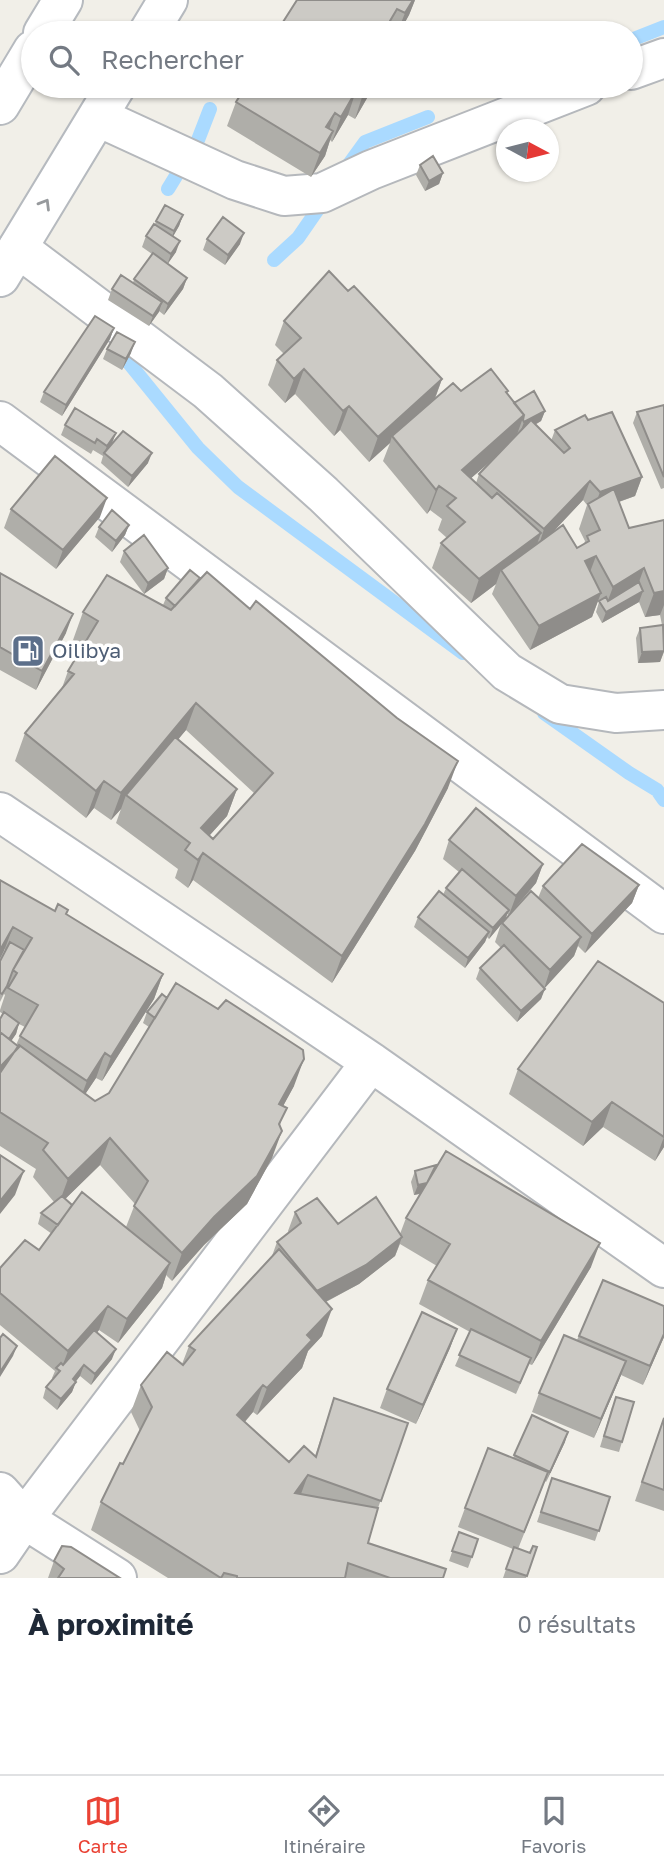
<!DOCTYPE html>
<html lang="fr">
<meta charset="utf-8">
<style>
:root{--surface:#fff;--page:#f6f6f7;--text:#1f2937;--muted:#747a83;--line:#e0e1e3;--accent:#ea4335}
body{margin:0;font-family:"Golos Text",sans-serif;background:var(--page);color:var(--text)}
.compass{position:absolute;left:496px;top:119px;width:63px;height:63px;border-radius:50%;background:var(--surface);box-shadow:0 2px 5px #0004;rotate:97deg}
.list{margin:0;padding:0;list-style:none}
h2{display:flex;justify-content:space-between;align-items:center;height:91px;margin:0;padding:0 28px;font-size:30px}
h2 small{font-size:23px;font-weight:400;color:var(--muted)}
.icon{flex:none;width:38px;height:38px;fill:none;stroke:currentColor;stroke-width:2;stroke-linecap:round;stroke-linejoin:round}
.map{position:relative;flex:none;width:664px;height:1578px;overflow:hidden}
.search{position:absolute;background:var(--surface);box-shadow:0 2px 5px #0004;left:21px;right:21px;top:21px;height:77px;display:flex;align-items:center;gap:18px;box-sizing:border-box;padding:0 24px;border-radius:38px;color:var(--muted);font-size:26px}
.sheet{height:196px;background:var(--surface)}
nav{display:flex;justify-content:space-around;align-items:center;box-sizing:border-box;height:98px;border-top:2px solid var(--line);background:var(--surface);font-size:19px;color:var(--muted)}
nav a{display:grid;justify-items:center;gap:4px}
nav .on{color:var(--accent)}
.map>svg:first-child{display:block}
</style>
<div class="map">
<svg width="664" height="1578" viewBox="0 0 664 1578">
<rect width="100%" height="100%" fill="#f1efe8"/>
<g fill="none" stroke-linecap="round" stroke-linejoin="round">
<!-- stream -->
<path stroke="#aadaff" stroke-width="14" d="M631,40L664,27
M495,91L508,86
M344,171L365,142L428,117
M168,189L198,140L210,109
M274,260L298,238L325,199
M116,347L198,448L238,487L463,653
M544,713L629,773L657,790L664,800"/>
<defs>
<path id="street" d="M631,70L664,58
M98,117L235,180L284,196L322,193L371,170L586,86
M18,248L208,391L323,494L507,672L560,704L616,713L664,710
M0,421L664,914
M0,812L371,1062L664,1268
M0,1492L24,1519L117,1578
M0,1554L24,1519L371,1062"/>
<path id="secondary" d="M43,33L63,0
M148,33L168,0
M0,105L33,50
M0,277L116,86"/>
</defs>
<!-- street casing -->
<use href="#street" stroke="#b5b8bc" stroke-width="42"/>
<!-- secondary casing -->
<use href="#secondary" stroke="#b6babf" stroke-width="42"/>
<!-- street -->
<use href="#street" stroke="#fff" stroke-width="38"/>
<!-- secondary -->
<use href="#secondary" stroke="#fff" stroke-width="38"/>
</g>
<!-- wall -->
<path fill="#afaea9" fill-rule="evenodd" d="M415,0L409,15L399,33H276Z
M246,86H374L355,119L348,115L332,142L330,140L325,156L311,177L227,126L236,102Z
M462,86H495L471,97Z
M420,165L443,173L439,184L425,191L416,175Z
M183,215L179,226L173,236L176,252L167,264L187,278L183,289L164,315L159,311L149,326L108,300L112,289L133,283L134,279L152,254L142,247L146,236L155,224L156,221Z
M207,239L240,244L225,265L203,250Z
M348,291L442,379L435,399L461,391H508L507,394L514,403L545,411L541,421L535,425L551,441L555,430L588,420L642,477L635,496L619,502L629,528L664,520V652L660,662L638,663L636,638L640,628L662,625L660,615L645,617L639,602L602,623L596,612L599,602L598,601L592,617L530,650L492,594L496,584L471,603L432,568L441,543L447,538L438,530L442,519L430,510L427,514L383,461L390,443L369,462L340,430L334,436L295,394L285,403L268,385L277,360L284,354L275,345L284,321ZM496,457L479,474L476,483L471,478ZM583,500L587,505L579,529L585,541L584,544L577,548L549,536Z
M114,328L110,339L62,416L40,402L44,392Z
M107,349L131,353L122,370L103,359Z
M664,405V488L661,489L633,423L637,412Z
M65,425L116,433L112,443L148,463L128,487L101,463L103,456L93,450L91,454L61,435Z
M11,509L100,517L56,569L4,528Z
M129,525L125,535L112,552L95,537L99,527Z
M124,551L168,568L164,579L144,594L120,562Z
M0,573L66,633L36,690L0,670Z
M166,598L448,788L415,851L332,983L193,880L188,888L175,878L178,869L116,823L121,809L111,820L94,808L86,818L15,761L25,733L62,688L68,671L84,646L73,640L83,612L163,605ZM186,730L254,793L213,839L209,836L227,816L237,789L178,739Z
M449,840L543,864L536,883L509,915L507,914L505,919L538,898L543,886L639,885L632,903L585,953L578,946L574,956L544,988L541,999L517,1022L476,979L480,968L501,948L495,942L501,924L489,939L487,937L485,942L465,968L414,927L418,917L443,895L446,888L459,872L443,859Z
M0,880L55,911L66,915L163,974L154,999L102,1081L96,1078L85,1094L95,1101L109,1093L149,1027L143,1023L147,1012L294,1086L283,1106L280,1126L272,1158L247,1204L204,1245L172,1281L166,1275L162,1288L118,1343L99,1330L97,1333L112,1359L91,1385L80,1376L76,1381L72,1392L57,1410L43,1398L46,1387L53,1379L52,1378L55,1371L0,1325V1268L39,1250L52,1234L38,1224L41,1213L54,1202L33,1177L36,1169L0,1146V1019L3,1014L0,1012V1010L5,995L4,994L0,1002V961L5,952ZM19,1024L25,1027L20,1036L16,1045L11,1041L16,1034ZM100,1165L135,1204L126,1227L72,1205L65,1199Z
M664,1003V1147L655,1161L603,1127L583,1146L509,1094L518,1069Z
M415,1171L591,1267L532,1365L529,1364L516,1394L455,1366L470,1332L419,1304L428,1280L437,1266L400,1244L395,1256L359,1284L326,1302L322,1336L308,1351L302,1368L257,1415L253,1412L245,1422L289,1462L315,1456L334,1398L408,1423L378,1508L368,1543L443,1578H168L91,1530L101,1502L123,1464L140,1431L131,1412L141,1385L182,1364L189,1346L272,1256L277,1242L289,1233L288,1231L295,1212L338,1224L400,1234L406,1218L420,1194L414,1195L411,1182Z
M603,1280L664,1306V1337L643,1385L621,1375L594,1438L532,1412L539,1393L577,1340Z
M457,1329L450,1348L416,1424L380,1408L387,1389Z
M612,1407L622,1442L619,1452L600,1447Z
M532,1415L565,1442L546,1482L545,1481L518,1549L530,1553L537,1547L526,1578H503L513,1549L458,1527L465,1508L513,1458Z
M664,1417V1511L635,1501Z
M552,1478L610,1497L595,1541L537,1522Z
M459,1532L472,1557L468,1568L449,1561Z
M54,1561L120,1578H48Z"/>
<!-- shaded-wall -->
<path fill="#8f8d8a" d="M413,0H415L409,15L399,33H397L405,13Z
M369,86H374L355,119L363,94Z
M475,86H495L471,97Z
M356,91L348,115L332,142L341,117Z
M335,113L326,138V127Z
M333,131L325,156L311,177L320,153Z
M443,173L439,184L425,191L429,181Z
M183,215L179,226L170,242L174,231Z
M244,233L240,244L225,265L228,255Z
M180,241L176,252L167,265L171,254Z
M187,278L183,289L164,315L168,304Z
M162,302L159,312L149,326L153,316Z
M114,328L110,339L62,416L66,405Z
M135,342L131,353L122,370L126,359Z
M304,369L295,394L285,403L294,379Z
M442,379L433,403L392,436L390,443L369,462L378,437Z
M349,406L340,430L334,436L343,411Z
M545,411L541,421L520,433L524,422Z
M524,415L515,440L453,494L462,470Z
M116,433L112,443L103,456L107,446Z
M152,453L148,463L128,487L132,476Z
M642,477L635,496L593,511L600,492Z
M590,481L583,500L538,548L544,529Z
M439,486L430,510L427,514L436,490Z
M107,498L100,517L56,569L63,550Z
M129,525L125,535L112,552L116,541Z
M541,533L532,558L501,570L496,584L471,603L479,579Z
M596,556L587,580L585,561Z
M168,568L164,579L144,594L148,583Z
M644,568L635,593L604,611L613,587Z
M643,591L639,602L602,623L606,612Z
M664,591V605L660,615L645,617L654,593Z
M601,593L592,617L530,650L539,626Z
M73,614L66,633L36,690L42,671Z
M664,651L660,662L638,663L642,652Z
M196,703L186,730L130,798L126,795L121,809L111,820L121,793Z
M458,761L448,788L415,851L332,983L342,956Z
M104,781L94,808L86,818L96,791Z
M237,789L227,816L191,856L201,828Z
M203,853L193,880L188,888L198,860Z
M543,864L536,883L509,915L516,896Z
M639,885L632,903L585,953L592,934Z
M509,910L505,920L489,939L493,928Z
M13,927L4,951L0,959V950Z
M489,932L485,942L465,968L468,958Z
M581,937L574,956L544,989L550,970Z
M163,974L154,999L102,1081L111,1057Z
M545,989L541,999L517,1022L521,1011Z
M19,1023L16,1034L3,1053L6,1042Z
M19,1047L0,1078V1067Z
M105,1053L96,1078L78,1105L87,1081Z
M304,1059L294,1086L269,1132L279,1104Z
M612,1102L603,1127L583,1146L592,1122Z
M282,1131L272,1158L247,1204L204,1245L172,1281L182,1253L214,1217Z
M664,1137V1147L655,1161Z
M110,1138L100,1165L58,1206L68,1179Z
M24,1171L15,1195L0,1214V1201Z
M433,1180L427,1192L414,1195L418,1185Z
M402,1237L395,1256L359,1284L310,1310L317,1291Z
M600,1243L591,1267L532,1365L541,1341Z
M170,1263L162,1288L118,1343L127,1319Z
M108,1306L99,1330L59,1375L68,1351Z
M332,1309L322,1336L308,1351L302,1368L257,1415L267,1388L307,1335Z
M457,1329L450,1348L416,1424L423,1405Z
M664,1334V1337L643,1385L650,1366Z
M17,1346L13,1356L0,1377V1372Z
M116,1349L112,1359L91,1385L95,1374Z
M626,1361L619,1380L594,1438L601,1419Z
M84,1365L80,1376L70,1389L76,1382L72,1392L57,1410L61,1399L73,1379Z
M263,1385L253,1412L227,1442L237,1415Z
M568,1432L565,1442L546,1482L550,1472Z
M308,1475L298,1502L295,1493Z"/>
<!-- building -->
<path fill="#cccac5" stroke="#8f8d8a" stroke-width="2" d="M297,0H413L405,13L397,9L390,21L398,26L394,33H276Z
M246,86H253L267,94L272,86H369L363,94L356,91L341,117L335,113L326,127L333,131L320,153L236,102Z
M433,156L443,173L429,181L420,165Z
M165,205L183,215L174,231L156,221Z
M223,217L244,233L228,255L207,239Z
M154,224L180,241L171,254L146,236Z
M153,253L187,278L168,304L134,279Z
M329,271L348,291L354,286L442,379L378,437L349,406L343,411L304,369L294,379L277,360L301,338L284,321Z
M121,275L162,302L153,316L112,289Z
M95,316L114,328L66,405L44,392Z
M117,332L135,342L126,359L107,349Z
M491,369L508,391L506,392L524,415L462,470L492,498L497,493L541,533L479,579L441,543L465,522L447,506L456,498L439,486L436,490L392,436L453,383L461,391Z
M534,391L545,411L524,422L523,420L524,415L514,403Z
M664,405V477L637,412Z
M75,408L116,433L107,446L97,439L95,443L65,425Z
M612,412L642,477L600,492L590,481L544,529L479,474L531,420L564,453L570,448L555,430L585,415L588,420Z
M123,431L152,453L132,476L104,453Z
M55,456L107,498L63,550L11,509Z
M614,489L629,528L664,520V591L654,593L644,568L613,587L596,556L585,561L601,593L539,626L501,570L563,525L577,548L589,541L587,536L600,530L588,504Z
M112,510L129,525L116,541L99,527Z
M144,535L168,568L148,583L124,551Z
M190,570L200,578L175,606L166,598Z
M207,572L250,609L256,601L397,718L458,761L425,824L342,956L203,853L198,860L185,850L190,843L126,795L175,737L237,789L201,828L213,839L273,773L196,703L121,793L104,781L96,791L25,733L74,674L68,671L98,621L83,612L107,575L171,610Z
M0,573L73,614L42,671L0,647Z
M639,582L643,591L606,612L599,601L606,597L608,601Z
M663,625L664,651L642,652L640,628Z
M476,808L543,864L516,896L449,840Z
M582,844L639,885L592,934L543,886Z
M462,869L509,910L493,928L446,888Z
M0,880L55,911L58,904L68,910L66,914L163,974L111,1057L105,1053L87,1081L20,1036L38,1005L8,988L17,973L13,970L32,938L13,927L0,950Z
M439,891L489,932L468,958L418,917Z
M531,891L581,937L550,970L502,923Z
M10,942L24,950L13,970L7,986L2,994L0,993V961Z
M504,945L545,989L521,1011L480,968Z
M598,961L664,1003V1137L612,1102L592,1122L518,1069Z
M176,983L218,1009L226,1000L303,1050L304,1059L279,1104L287,1108L279,1124L282,1131L257,1176L214,1217L182,1253L134,1206L148,1181L110,1138L68,1179L43,1150L48,1143L0,1112V1073L19,1045L95,1101L109,1093Z
M162,994L167,998L155,1018L147,1012Z
M4,1012L19,1023L9,1039L0,1032V1019Z
M0,1032L19,1047L0,1067Z
M446,1151L600,1243L541,1341L428,1280L450,1244L406,1218Z
M0,1155L24,1171L0,1201Z
M436,1165L427,1183L418,1185L415,1171Z
M82,1192L170,1263L127,1319L108,1306L68,1351L0,1293V1268L25,1240L39,1250Z
M62,1196L72,1205L58,1225L41,1213Z
M376,1197L402,1237L366,1265L317,1291L277,1242L301,1223L295,1212L317,1198L338,1224Z
M279,1249L332,1309L307,1335L312,1340L267,1388L263,1385L237,1415L289,1462L304,1446L316,1457L334,1398L408,1423L381,1501L308,1475L295,1493L378,1508L368,1543L446,1569L443,1578H390L348,1563L345,1578H237V1576L224,1573L221,1578L101,1502L120,1463L123,1464L152,1407L141,1385L167,1352L183,1365L195,1350L189,1346Z
M603,1280L664,1306V1334L650,1366L579,1336Z
M422,1312L457,1329L423,1405L387,1389Z
M471,1329L531,1358L520,1383L459,1355Z
M94,1330L116,1349L95,1374L84,1365L73,1379L76,1382L61,1399L46,1387L60,1371L56,1368L61,1363L63,1365Z
M3,1334L17,1346L0,1372V1338Z
M564,1335L626,1361L601,1419L539,1393Z
M616,1397L634,1402L622,1442L604,1436Z
M532,1415L568,1432L550,1472L514,1455Z
M664,1418V1490L642,1482Z
M488,1448L548,1472L524,1532L465,1508Z
M552,1478L610,1497L599,1531L541,1512Z
M459,1532L478,1539L472,1557L452,1551Z
M62,1546L71,1547L120,1578H58L64,1569L54,1561Z
M533,1546L537,1547L527,1576L506,1569L514,1547L530,1553Z"/>
<!-- one-way arrows -->
<defs><path id="oneway-chevron" d="M-2-3.5L2.5 0L-2 3.5" fill="none" stroke-width="1.6" stroke-linecap="round" stroke-linejoin="round" transform="scale(1.75)"/></defs>
<use stroke="#979a9d" href="#oneway-chevron" transform="translate(45 204) rotate(-59)"/>
<!-- icons -->
<defs>
<symbol id="fuel-square" viewBox="-11 -11 22 22"><rect x="-9" y="-9" width="18" height="18" rx="4" fill="#5c6f8a" stroke="#fff"/><path d="M-5.5-6h7V0h2V4h1.3V-2.5L3-4.5l.8-.8L6-3V5H2.5V1h-1V6h-7ZM-4.2-4.7v3.2H.2V-4.7Z" fill="#fff"/></symbol>
</defs>
<g fill-rule="evenodd">
<use href="#fuel-square" x="9" y="632" width="38" height="38"/>
</g>
<g text-anchor="middle" stroke-width="7" stroke-linejoin="round" paint-order="stroke">
<!-- service labels -->
<g font-size="21" fill="#4e5e75" stroke="#fff" text-anchor="start">
<text x="52" y="658">Oilibya</text>
</g>
</g>
</svg>
<svg class="compass" viewBox="-18 -18 36 36"><path d="M0-13l5 13h-10z" fill="#e53935"/><path d="M0 13l5-13h-10z" fill="#747a83"/></svg>
<div class="search"><svg class="icon" aria-label="search" viewBox="0 0 24 24"><circle cx="10" cy="10" r="6"/><path d="M15 15l6 6"/></svg>Rechercher</div>
</div>
<section class="sheet">
<h2>À proximité<small>0 résultats</small></h2>
<ul class="list">
</ul>
</section>
<nav>
<a class="on"><svg class="icon" aria-label="map" viewBox="0 0 24 24"><path d="M3 6l6-2 6 2 6-2v14l-6 2-6-2-6 2zM9 4v14M15 6v14"/></svg>Carte</a>
<a><svg class="icon" aria-label="directions" viewBox="0 0 24 24"><path d="M12 3l9 9-9 9-9-9zM9 14v-3h6M13 9l2 2-2 2"/></svg>Itinéraire</a>
<a><svg class="icon" aria-label="saved" viewBox="0 0 24 24"><path d="M7 4h10v16l-5-4-5 4z"/></svg>Favoris</a>
</nav>
